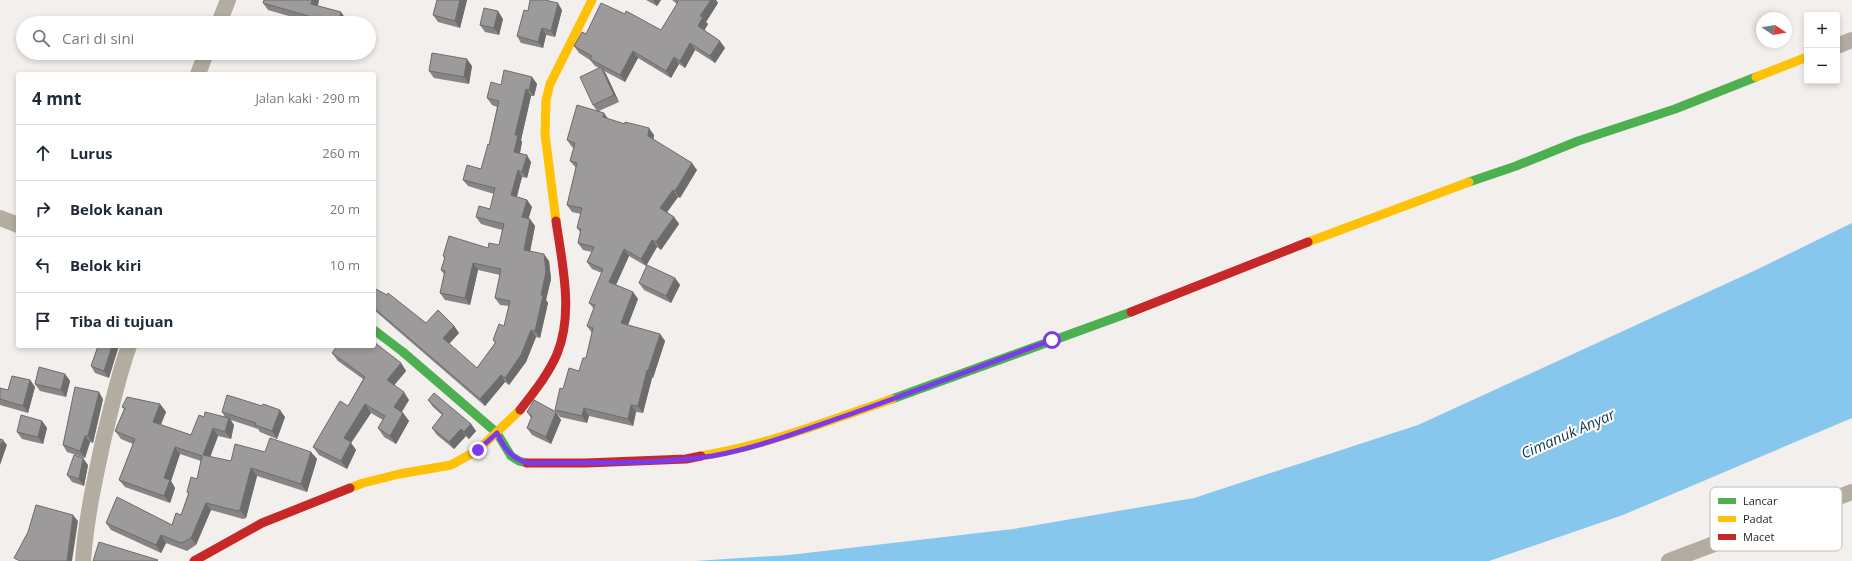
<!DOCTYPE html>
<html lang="id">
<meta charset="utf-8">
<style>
:root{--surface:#fff;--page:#f2f2f3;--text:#1f2937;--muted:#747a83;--line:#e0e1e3}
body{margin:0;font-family:"Open Sans",sans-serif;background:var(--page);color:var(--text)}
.controls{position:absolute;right:12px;top:12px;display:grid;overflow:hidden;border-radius:4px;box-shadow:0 2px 6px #0003}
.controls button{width:36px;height:36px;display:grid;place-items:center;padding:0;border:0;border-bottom:1px solid var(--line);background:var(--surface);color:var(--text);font:20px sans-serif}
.compass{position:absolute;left:1756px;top:12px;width:36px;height:36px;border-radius:50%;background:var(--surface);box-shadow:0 2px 6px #0003;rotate:102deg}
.stop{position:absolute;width:12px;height:12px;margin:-9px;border:3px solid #7c3aed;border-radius:50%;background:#fff}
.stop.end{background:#7c3aed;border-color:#fff;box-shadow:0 1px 4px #0008}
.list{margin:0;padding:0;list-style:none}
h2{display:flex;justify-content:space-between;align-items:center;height:52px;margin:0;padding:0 16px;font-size:17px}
h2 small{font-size:13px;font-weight:400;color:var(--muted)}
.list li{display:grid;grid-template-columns:26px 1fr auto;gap:12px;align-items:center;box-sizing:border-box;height:56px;padding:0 16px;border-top:1px solid var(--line)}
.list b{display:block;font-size:15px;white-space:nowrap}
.list em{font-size:13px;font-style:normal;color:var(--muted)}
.icon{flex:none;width:22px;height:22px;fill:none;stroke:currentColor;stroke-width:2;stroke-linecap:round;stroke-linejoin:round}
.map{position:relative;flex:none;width:1852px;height:561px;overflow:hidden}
.search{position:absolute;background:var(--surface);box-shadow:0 2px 6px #0003;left:16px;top:16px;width:360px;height:44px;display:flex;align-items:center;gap:10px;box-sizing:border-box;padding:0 14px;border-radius:22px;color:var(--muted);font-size:15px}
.panel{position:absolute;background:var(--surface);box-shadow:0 2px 6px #0003;left:16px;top:72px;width:360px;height:276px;border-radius:4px}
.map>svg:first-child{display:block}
</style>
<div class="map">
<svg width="1852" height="561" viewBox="0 0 1852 561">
<rect width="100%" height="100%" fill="#f2efec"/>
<!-- water -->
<path fill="#87c6ed" d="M1852,223V418L1623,515L1489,561H695L789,555L1013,529L1194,498L1418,425L1756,270Z"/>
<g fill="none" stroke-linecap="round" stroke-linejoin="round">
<!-- street -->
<path stroke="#b2aca1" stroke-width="16" d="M219,23L228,0
M1837,46L1852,40
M198,74L206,53
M0,218L18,225
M83,561C86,519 95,478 104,437C112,406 118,376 129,346
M1669,561L1852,492"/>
<!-- fast -->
<path stroke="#4caf50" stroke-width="9" d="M1469,182L1516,166L1578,141L1675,109L1756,77
M374,330L403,352L497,433L511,456L519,461L527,463
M892,399L1131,312"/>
<!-- slow -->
<path stroke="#ffc107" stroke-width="9" d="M1756,77L1807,57
M556,221L545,134L546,100L550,84L592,0
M1308,242L1469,182
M701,456C767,445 829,421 892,399
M350,488L363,483L399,474L451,465L478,450L520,410"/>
<!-- jam -->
<path stroke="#c62828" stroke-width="9" d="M1131,312L1308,242
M520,410C533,393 548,375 557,354C574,313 562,263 556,221
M527,463H586L686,459L701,456
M194,561L262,523L350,488"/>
</g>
<!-- wall -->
<path fill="#868484" d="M264,0H319L318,6L346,19L344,23H313L268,10L263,3Z
M437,0H467L460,28L438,22L433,15Z
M646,0H661L657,6Z
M672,0H716L718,3L706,22L708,24L704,30L725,48L715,63L695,50L685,68L679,64L671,78L638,58L625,82L604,71L606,74L619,102L599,111L608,119L654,135L653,139L697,170L680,198L678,197L667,212L674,217L679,224L661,250L657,247L646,266L629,256L616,285L633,292L638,299L628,325L660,334L665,341L653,378H652L643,413L636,412L633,426L589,416L587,423L560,417L555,410L563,389L579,371L586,358L592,333L587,326L594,309L589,303L602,273L592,269L587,262L592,252L583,250L578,243L580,232L577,228L581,214L572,212L567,205L576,168L570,161L574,148L572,147L567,140L597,111L593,105L599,68L595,66L590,60L579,53L574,46L586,34L661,30L677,4Z
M562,10L555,37L546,35L543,48L521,43L517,36L528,11Z
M503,19L499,35L485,32L480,25Z
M472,66L469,84L434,78L429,71Z
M532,77L537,84L534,96H531L521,140L522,142L520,153L531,162L527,178L522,177L517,197L527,200L532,207L528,218L535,226L530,252L549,261L551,279L546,300L548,303L540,338L536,337L526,362L509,385L505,382L485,406L374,310V288L426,323L454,326L459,333L449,344L477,368L495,343L493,340L504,326L509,306L500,305L495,298L500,275L478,270L470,305L445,300L440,293L444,274L441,270L445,259L443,256L488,248L499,245L502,230L481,224L476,217L490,209L494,194L468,186L463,180L481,169L489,145L497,107L492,105L487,98L501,85Z
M675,278L680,285L671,303L644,290L639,283Z
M98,346L109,378L95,373L91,366Z
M332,353L401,363L406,371L394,385L409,400L402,412L403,413L409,421L396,444L384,437L378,428L383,420L371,413L351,443L356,450L347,469L319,455L313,447L348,406L363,379L338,361Z
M65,374L70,381L66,397L40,391L35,384Z
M30,380L35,387L28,413L0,405V388L8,390Z
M103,399L93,443L90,442L85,458L67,452L63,445Z
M428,400L471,424L476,431L469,439L466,436L454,449L437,435L432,428L442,415L433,407Z
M160,404L166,412L161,425L191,435L204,417H225L222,412L285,417L277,439L260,432L258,429L231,420L234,425L231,439L218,436L210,457L231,461L265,452H311L317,459L307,492L257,476L246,518L243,519L211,510L196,545L187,551L166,543L161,553L111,530L106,523L172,525L181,515L188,494L187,492L197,479L201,461L180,454L171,481L175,488L170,503L125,487L119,480L133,444L121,439L115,431L124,409L122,407Z
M527,412H556L561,420L551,444L532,435L527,428L531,418Z
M42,421L47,428L43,444L22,439L17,432Z
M88,465L84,486L72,482L67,475Z"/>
<!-- shaded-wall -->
<path fill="#6d6c6c" d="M312,0H319L316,11L311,4Z
M460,0H467L460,28L455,21Z
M653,0H661L657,6Z
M711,0H716L718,3L706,22L708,24L703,33L698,26L700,16Z
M558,3L562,10L555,37L551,31Z
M498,11L503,19L499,35L494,28Z
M341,12L346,19L344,23H338Z
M542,28L546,35L543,48L538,42Z
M720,41L725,48L715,63L710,56Z
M690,43L695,50L685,68L680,61Z
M633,51L638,58L625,82L620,75Z
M674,57L679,64L671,78L666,71Z
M467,59L472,66L469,84L464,77Z
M601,67L606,74L619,102L614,95Z
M532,77L537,84L534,96L529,90Z
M526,89L531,96L521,140L522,142L519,158L514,152L515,135Z
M604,113L609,120L603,117Z
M649,128L654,135L653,143L648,136Z
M527,155L531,162L527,178L522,172Z
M692,163L697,170L680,198L675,191Z
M518,170L522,177L515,202L511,195Z
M673,190L678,197L665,215L660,208Z
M527,200L532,207L527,224L522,217Z
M674,217L679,224L661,250L656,242Z
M530,219L535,226L529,257L524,250Z
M652,240L657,247L646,266L641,259Z
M624,249L629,256L614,289L609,282Z
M544,254L549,261L551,279L546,300L548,303L540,338L535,331L541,295Z
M473,263L478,270L470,305L465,298Z
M675,278L680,285L671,303L666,296Z
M633,292L638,299L626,330L621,323Z
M454,326L459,333L448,345L443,338Z
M531,330L536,337L526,362L509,385L505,378Z
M660,334L665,341L653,378L648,371Z
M112,346H119L109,378L104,371Z
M401,363L406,371L392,388L387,380Z
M647,370L652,378L643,413L638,406Z
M65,374L70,381L66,397L61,390Z
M501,375L505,382L485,406L480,399Z
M30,380L35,387L28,413L23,406Z
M99,392L103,399L93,443L88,436Z
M404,392L409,400L399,415L394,407Z
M160,404L166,412L158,430L153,422Z
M365,404L371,413L351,443L356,450L347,469L341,461L344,438Z
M631,405L636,412L633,426L628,419Z
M584,408L589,416L587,423L582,416Z
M280,410L285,417L277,439L272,431Z
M556,412L561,420L551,444L546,437Z
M403,413L409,421L396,444L390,436Z
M229,418L234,425L231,439L225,432Z
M42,421L47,428L43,444L38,437Z
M471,424L476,431L469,439L464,432Z
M213,428L218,436L208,463L203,455Z
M461,429L466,436L454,449L449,442Z
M85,436L90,442L85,458L80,451Z
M3,440L7,445L0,465V447Z
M175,447L180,454L171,481L175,488L170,503L164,496V478Z
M311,452L317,459L307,492L301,484Z
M83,458L88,465L84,486L79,479Z
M251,468L257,476L246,518L240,510Z
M206,503L211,510L196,545L191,538Z
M73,515L78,521L72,561H67Z
M161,535L166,543L161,553L156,545Z"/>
<!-- building -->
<path fill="#9c9a9a" stroke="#6d6c6c" d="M264,0H312L311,4L341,12L338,23H323L314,20L315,18L263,3Z
M437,0H460L455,21L433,15Z
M530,0H545L558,3L551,31L542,28L538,42L517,36L524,10L528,11Z
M676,0H711L700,16L703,17L698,26L720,41L710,56L690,43L680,61L674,57L666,71L633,51L620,75L590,59L592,56L574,46L582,32L586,34L601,3L625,14L626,11L661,30L678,2Z
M484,8L498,11L494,28L480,25Z
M432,53L467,59L464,77L429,71Z
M601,67L614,95L593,105L580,77Z
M504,70L532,77L529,90L526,89L515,135H518L514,152L527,155L522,172L518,170L511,195L527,200L522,217L530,219L524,250L544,254L546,272L541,295L543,296L535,331L531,330L521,355L505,378L501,375L480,399L374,308V288L387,295L388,293L426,323L438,310L454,326L443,338L477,368L496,342L493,340L499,324L504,326L510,301L495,298L501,269L473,263L465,298L440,293L445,271L441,270L445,257L443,256L449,236L488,248L489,243L499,245L504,224L476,217L479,206L490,209L495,188L463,180L467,165L481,169L488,144L489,145L499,101L487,98L491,82L501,85Z
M577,105L604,113L603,117L625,124V122L649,128L648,136L692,163L675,191L673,190L660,208L674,217L656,242L652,240L641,259L624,249L609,282L633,292L621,323L660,334L648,371L647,370L638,406L631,405L628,419L584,408L582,416L555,410L560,388L563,389L569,368L579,371L583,358H586L593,328L587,326L595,305L589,303L603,269L587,262L594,247L578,243L581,229L577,228L582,208L567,205L577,163L570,161L575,143L567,140Z
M647,265L675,278L666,296L639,283Z
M374,342L401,363L387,380L404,392L394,407L403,413L390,436L378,428L385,416L365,404L344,438L351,442L341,461L313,447L340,401L348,406L365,377L332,353L337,346H374Z
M98,346H112L104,371L91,366Z
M39,367L65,374L61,390L35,384Z
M12,376L30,380L23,406L0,399V388L8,390Z
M75,387L99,392L88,436H85L80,451L63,445Z
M434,393L471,424L464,432L461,429L449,442L432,428L443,414L428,400Z
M227,395L262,406L263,404L280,410L272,431L255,425L256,423L222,412Z
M127,397L160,404L153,422L191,435L199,415L204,417L205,412L229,418L225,432L213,428L203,455L231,461L235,444L265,452L270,438L311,452L301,484L251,468L240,510L238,511L206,503L191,538L181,543L161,535L156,545L106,523L117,497L172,525L176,513L181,515L189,493L187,492L191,477L197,479L202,456L175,447L164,478L170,480L164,496L119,480L135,439L115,431L125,408L122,407Z
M534,400L556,412L546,437L527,428L532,416L527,412Z
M21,415L42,421L38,437L17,432Z
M0,439L3,440L0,447Z
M74,455L83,458L79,479L67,475Z
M36,505L73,515L67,561H20L14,558L28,532Z
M99,542L158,560L157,561H93Z"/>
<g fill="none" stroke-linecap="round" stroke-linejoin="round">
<!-- route -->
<path stroke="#7c3aed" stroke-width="5" d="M478,450L497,433C504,448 512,459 528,463C589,462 651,465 712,456C758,448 804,430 848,415C916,391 984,365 1052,340"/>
</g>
<g text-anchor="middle" stroke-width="4" stroke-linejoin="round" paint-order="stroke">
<!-- water labels -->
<g font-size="15" font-style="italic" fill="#133a51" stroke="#fff">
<text transform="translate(1568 434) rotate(-24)" y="5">Cimanuk Anyar</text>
</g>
</g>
<!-- legend -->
<rect x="1710" y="487" width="132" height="64" rx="6" fill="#fff" stroke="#bebebd" stroke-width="1"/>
<rect x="1718" y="498" width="18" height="6" fill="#4caf50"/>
<rect x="1718" y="516" width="18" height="6" fill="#ffc107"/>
<rect x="1718" y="534" width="18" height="6" fill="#c62828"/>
<g font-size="11" fill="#272523">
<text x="1743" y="505">Lancar</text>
<text x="1743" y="523">Padat</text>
<text x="1743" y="541">Macet</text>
</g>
</svg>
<div class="controls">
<button>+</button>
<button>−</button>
</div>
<svg class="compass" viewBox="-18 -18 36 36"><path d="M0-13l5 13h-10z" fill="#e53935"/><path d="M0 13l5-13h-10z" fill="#747a83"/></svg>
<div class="stop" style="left:1052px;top:340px"></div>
<div class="stop end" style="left:478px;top:450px"></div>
<div class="search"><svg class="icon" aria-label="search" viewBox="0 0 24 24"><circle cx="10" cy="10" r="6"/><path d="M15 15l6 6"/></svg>Cari di sini</div>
<section class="panel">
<h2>4 mnt<small>Jalan kaki · 290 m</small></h2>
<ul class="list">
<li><svg class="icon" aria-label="ahead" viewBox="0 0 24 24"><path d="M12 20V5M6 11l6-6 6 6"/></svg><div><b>Lurus</b></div><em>260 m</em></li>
<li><svg class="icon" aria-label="right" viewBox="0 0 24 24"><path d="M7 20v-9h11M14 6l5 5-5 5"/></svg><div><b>Belok kanan</b></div><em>20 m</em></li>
<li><svg class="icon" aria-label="left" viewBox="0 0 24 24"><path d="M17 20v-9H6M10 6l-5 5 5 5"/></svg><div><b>Belok kiri</b></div><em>10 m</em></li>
<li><svg class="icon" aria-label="arrive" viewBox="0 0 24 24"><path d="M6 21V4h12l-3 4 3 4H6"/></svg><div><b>Tiba di tujuan</b></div></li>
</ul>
</section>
</div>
